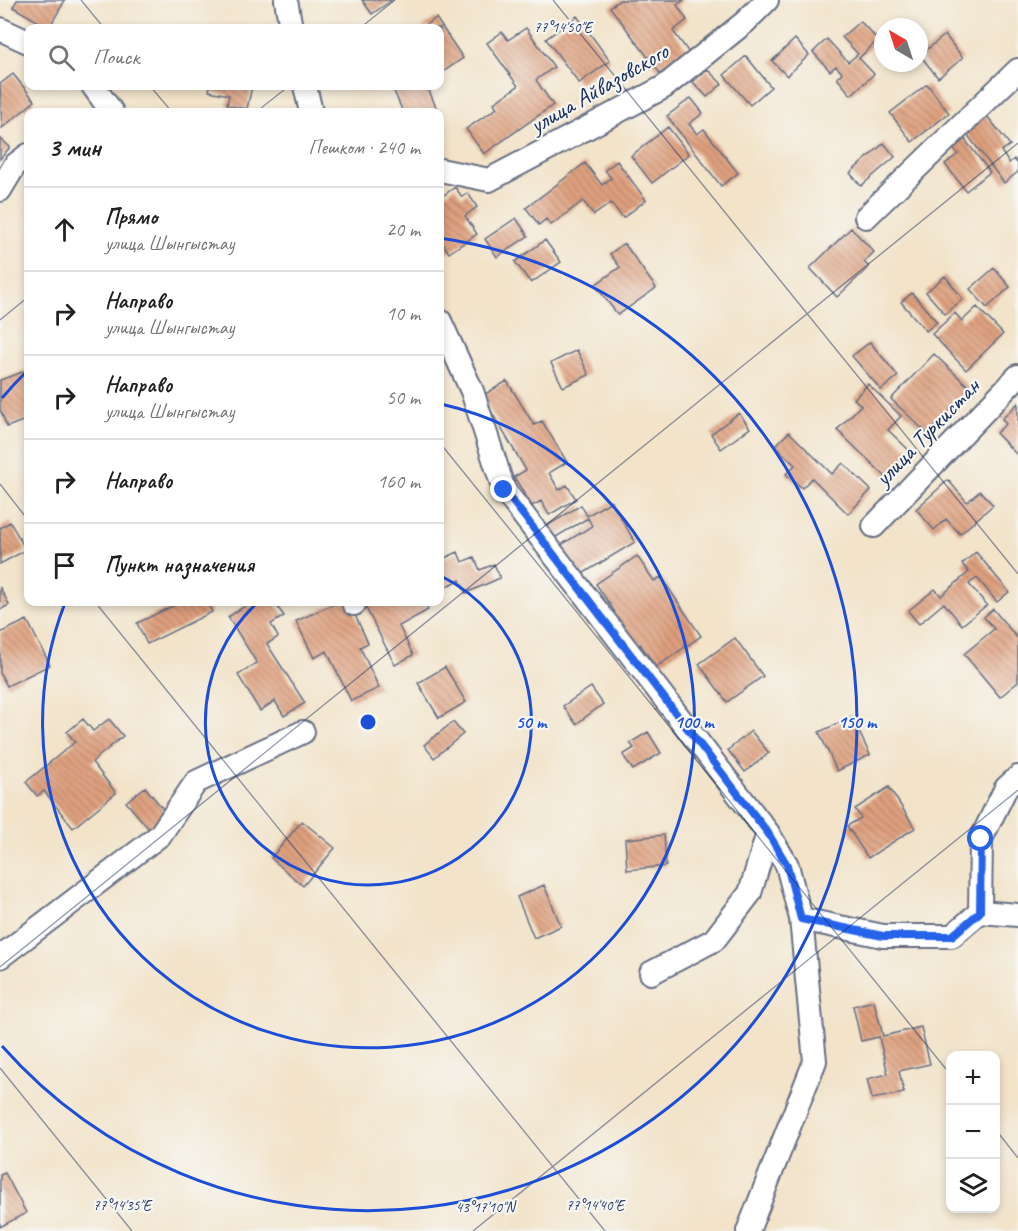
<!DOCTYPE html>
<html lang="ru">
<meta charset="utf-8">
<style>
:root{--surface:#fff;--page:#f2f2f2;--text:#202124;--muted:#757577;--line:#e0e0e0}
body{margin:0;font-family:Caveat,sans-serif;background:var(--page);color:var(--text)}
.controls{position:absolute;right:18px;bottom:18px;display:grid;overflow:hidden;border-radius:12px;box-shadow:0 3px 9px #0003}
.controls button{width:54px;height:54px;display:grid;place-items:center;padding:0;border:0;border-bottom:2px solid var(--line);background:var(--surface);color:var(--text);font:30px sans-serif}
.compass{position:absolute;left:874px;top:18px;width:54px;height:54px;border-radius:50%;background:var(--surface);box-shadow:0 3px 9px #0003;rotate:321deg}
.stop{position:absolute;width:18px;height:18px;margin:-14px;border:4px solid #2563eb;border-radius:50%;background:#fff}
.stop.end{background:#2563eb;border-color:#fff;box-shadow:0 2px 6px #0008}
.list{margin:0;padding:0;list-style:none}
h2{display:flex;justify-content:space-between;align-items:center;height:78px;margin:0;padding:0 24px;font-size:26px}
h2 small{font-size:20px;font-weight:400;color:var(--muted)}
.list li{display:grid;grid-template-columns:39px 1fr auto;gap:18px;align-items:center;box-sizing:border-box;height:84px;padding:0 24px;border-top:2px solid var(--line)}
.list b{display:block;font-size:22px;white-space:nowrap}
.list p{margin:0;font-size:20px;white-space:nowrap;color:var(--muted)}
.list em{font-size:20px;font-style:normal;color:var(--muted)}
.icon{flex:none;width:33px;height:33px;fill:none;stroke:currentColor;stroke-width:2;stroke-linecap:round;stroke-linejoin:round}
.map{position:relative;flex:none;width:1018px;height:1231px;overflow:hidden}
.search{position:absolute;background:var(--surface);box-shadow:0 3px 9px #0003;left:24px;top:24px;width:420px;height:66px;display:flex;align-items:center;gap:15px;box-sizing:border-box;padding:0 21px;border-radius:12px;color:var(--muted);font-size:22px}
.panel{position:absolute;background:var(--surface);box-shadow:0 3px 9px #0003;left:24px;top:108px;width:420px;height:498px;border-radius:12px}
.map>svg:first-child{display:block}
</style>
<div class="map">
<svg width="1018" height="1231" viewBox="0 0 1018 1231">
<defs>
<pattern id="building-back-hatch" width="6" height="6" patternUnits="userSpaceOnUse" patternTransform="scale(1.5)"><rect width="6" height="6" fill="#dfa07e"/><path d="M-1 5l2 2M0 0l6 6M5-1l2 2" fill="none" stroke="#b4836a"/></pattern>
</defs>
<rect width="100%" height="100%" fill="#f6f6f2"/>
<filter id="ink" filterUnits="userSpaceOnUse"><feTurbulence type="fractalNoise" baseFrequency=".0167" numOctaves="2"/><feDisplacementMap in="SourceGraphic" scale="12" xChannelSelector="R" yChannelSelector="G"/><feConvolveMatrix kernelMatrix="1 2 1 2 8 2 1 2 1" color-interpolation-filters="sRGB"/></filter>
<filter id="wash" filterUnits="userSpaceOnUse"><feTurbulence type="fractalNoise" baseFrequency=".008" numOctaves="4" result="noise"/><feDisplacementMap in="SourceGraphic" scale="24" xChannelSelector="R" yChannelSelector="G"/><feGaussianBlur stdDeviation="1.35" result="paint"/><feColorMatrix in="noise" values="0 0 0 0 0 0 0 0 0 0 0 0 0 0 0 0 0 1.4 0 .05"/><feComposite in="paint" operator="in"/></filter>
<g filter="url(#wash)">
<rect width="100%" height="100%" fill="#f2e3c9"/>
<g id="blocks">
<!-- building -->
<path fill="url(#building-back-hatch)" d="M17,0H65L49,28L13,7Z
M362,0H392L372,14Z
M620,0H684L677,5L687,20L673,31L690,54L662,76L610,7Z
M577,16L610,61L579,83L546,39Z
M436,18L463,58L440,74V28H421Z
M860,21L878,40L859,58L874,74L851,95L837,78L842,73L836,66L830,71L813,52L827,39L848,62L858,54L842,37Z
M526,28L554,67L536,80L553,105L484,154L466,129L497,108L494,103L518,86L487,43L502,32L508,40Z
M945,35L963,58L938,78L920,55Z
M795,39L809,55L787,76L772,61Z
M746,56L771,87L750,105L724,75Z
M707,69L722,84L707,97L693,82Z
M13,74L35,101L2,128L0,84Z
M927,84L949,113L912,142L890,113Z
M210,86H252L247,109L227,105L229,95L209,91Z
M402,86H427L438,112H403L393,89Z
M691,98L703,113L689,124L697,134L704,129L738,173L721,186L667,116Z
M984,112L1010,145L1001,151L1009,163L1014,159L1018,164V172L1004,183L963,129Z
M668,127L689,154L652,183L631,156Z
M962,136L990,172L966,191L945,164L958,154L950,145Z
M0,138L10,147L0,159Z
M884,143L895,157L861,186L850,173Z
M617,161L646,200L623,218L611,203L594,215L583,201L551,225L546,219L539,225L526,208L585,163L602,185L611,178L605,170Z
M455,187L462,197L468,193L477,207L465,216L477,234L449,253L440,239V198Z
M516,218L528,236L497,257L485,239Z
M851,228L874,252L864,262L869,267L837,297L810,268Z
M545,240L561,262L531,283L515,262Z
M624,243L656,288L618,315L595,285L620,267L610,254Z
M994,268L1010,287L987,308L970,289Z
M945,276L963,299L945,314L926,292Z
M912,293L937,322L926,331L901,302Z
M977,307L1003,334L966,370L932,334L955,313L962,321Z
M870,342L898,376L881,390L852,356Z
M577,350L589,375L563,387L551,363Z
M934,354L971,389L928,434L891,399Z
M28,370V419L7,427L0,409V380Z
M507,381L534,425L542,421L567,462L549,473L559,490L567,485L576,499L549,515L541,501L532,506L514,477L526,470L482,396Z
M868,384L901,416L888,430L912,453L888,479L837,430L861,405L854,399Z
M1018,403V456L996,433L1006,424L1002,419Z
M739,413L750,428L721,449L711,434Z
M789,432L832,474L843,463L871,490L848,514L812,478L802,488L786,474L795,465L775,446Z
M948,480L967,502L980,491L993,505L960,534L946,519L934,530L916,509Z
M611,501L635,542L579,576L561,545L592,526L588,518L549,541L542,529L581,505L587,516Z
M10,522L26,550L0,564V528Z
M458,552L462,562L474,557L480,570L494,564L500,578L466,593L460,580L440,589V560Z
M976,552L1009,592L997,602L977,578L969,584L987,605L962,625L944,603L919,624L908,611L935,589L941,596L969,572L962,564Z
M637,556L654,581L661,577L701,636L656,667L640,644L633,649L610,616L615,612L596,584Z
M0,587L9,605L0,610Z
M181,602H207L212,612L147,644L137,623Z
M246,602H274L284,616L271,624L278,637L267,644L305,703L284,716L275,701L260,711L238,675L257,663L228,617L248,604Z
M338,602H349L368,643L360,647L379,688L351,701L327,651L314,658L296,621Z
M363,602H424L428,610L399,626L413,655L395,665Z
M993,609L1018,639V682L1000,697L964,654L994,629L984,617Z
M27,620L50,665L7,686L0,673V633Z
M735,638L763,676L727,702L699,664Z
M445,667L466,702L439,718L418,683Z
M591,687L603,704L576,724L563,706Z
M852,717L870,755L837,771L819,732Z
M83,719L93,731L109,719L123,736L92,762L116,793L73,828L44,791L37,796L26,782L75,742L67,732Z
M453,722L463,734L434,758L424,745Z
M751,731L769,753L745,772L728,750Z
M648,732L661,753L633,770L623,755L634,748L630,743Z
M145,787L167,814L149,829L126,802Z
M889,787L915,828L868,858L847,826L861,818L855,809Z
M302,821L335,848L303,886L271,858Z
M664,835L666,866L627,870L625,839Z
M544,885L561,926L534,938L517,897Z
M874,1001L883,1036L921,1027L930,1064L899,1071L904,1093L872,1099L867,1079L888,1074L879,1037L861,1041L853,1006Z
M5,1173L26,1213L0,1227V1175Z"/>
</g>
</g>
<g filter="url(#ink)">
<use href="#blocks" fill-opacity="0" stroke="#666e83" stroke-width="1.5"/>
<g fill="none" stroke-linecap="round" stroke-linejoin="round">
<defs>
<path id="minor" d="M286,0L291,28
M0,29L28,42
M93,86L112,112
M305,86L311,112
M440,170L489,180L664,87L745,22L767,0
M0,190L15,165L28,155
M866,217L1018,70
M440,321L472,391L504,490L768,833L787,865L801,919L815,1061L748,1231
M874,526L1018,376
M353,602L354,604
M980,912L1018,915
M801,919L883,936H952L980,912L981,839L1006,788L1018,777
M0,957L160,835L196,782L303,732
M651,973L714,940L750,893L768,833"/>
</defs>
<!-- minor casing -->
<use href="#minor" stroke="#666e83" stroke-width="26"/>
<!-- minor -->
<use href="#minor" stroke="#fff" stroke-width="22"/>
</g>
</g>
<g fill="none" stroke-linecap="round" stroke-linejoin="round" filter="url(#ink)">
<!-- route -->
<path stroke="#2563eb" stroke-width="8" d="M504,490L768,833L787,865L801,919L883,936H952L980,912L981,839"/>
</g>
<!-- ticks -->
<path fill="none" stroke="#1b2f5e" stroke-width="1.5" stroke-opacity="0.45" d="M81,0L104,28M553,0L1018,574M360,28L395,0M150,86L172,112M256,112L289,86M0,320L28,297M440,443L950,1074M0,484L28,520M95,602L605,1231M0,967L1018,143M0,1068L132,1231M996,1130L1018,1158M473,1231L1018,790"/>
<!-- distance rings -->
<g fill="none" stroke="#1d4ed8" stroke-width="3">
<path d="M441 576A163 163 0 1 1 258 602"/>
<path d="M441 404A326 326 0 1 1 65 603"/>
<path d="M2 398A489 489 0 0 1 28 370M440 238A489 489 0 1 1 2 1046"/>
</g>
<g text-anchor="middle" stroke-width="4.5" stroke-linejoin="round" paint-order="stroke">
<!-- street labels -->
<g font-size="24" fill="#1b2f5e" stroke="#f6f6f2">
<text transform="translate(599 88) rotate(-30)" y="8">улица Айвазовского</text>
<text transform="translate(927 432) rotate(-46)" y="8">улица Туркистан</text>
</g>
</g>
<g font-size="15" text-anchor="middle" fill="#1b2f5e" stroke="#f6f6f2" stroke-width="4.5" stroke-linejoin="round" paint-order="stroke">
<text x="563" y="32">77°14'50"E</text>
<text x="122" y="1210">77°14'35"E</text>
<text x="595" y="1210">77°14'40"E</text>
<text x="485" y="1212">43°17'10"N</text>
</g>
<circle cx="368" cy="722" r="9" fill="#1d4ed8" stroke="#f6f6f2" stroke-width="3"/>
<g font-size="18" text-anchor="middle" font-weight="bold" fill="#1d4ed8" stroke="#f6f6f2" stroke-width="4.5" stroke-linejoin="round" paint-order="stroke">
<text x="531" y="728">50 m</text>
<text x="694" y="728">100 m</text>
<text x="857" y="728">150 m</text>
</g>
</svg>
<div class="controls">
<button>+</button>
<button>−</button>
<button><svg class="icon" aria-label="layers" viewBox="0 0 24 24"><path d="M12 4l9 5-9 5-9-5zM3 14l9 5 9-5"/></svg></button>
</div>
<svg class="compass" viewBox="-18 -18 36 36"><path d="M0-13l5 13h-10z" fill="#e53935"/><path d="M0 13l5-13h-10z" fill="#757577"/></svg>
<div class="stop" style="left:981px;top:839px"></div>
<div class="stop end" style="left:504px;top:490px"></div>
<div class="search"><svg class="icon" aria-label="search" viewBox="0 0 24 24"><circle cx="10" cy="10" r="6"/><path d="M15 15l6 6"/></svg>Поиск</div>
<section class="panel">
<h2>3 мин<small>Пешком · 240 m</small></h2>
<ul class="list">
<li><svg class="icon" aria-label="ahead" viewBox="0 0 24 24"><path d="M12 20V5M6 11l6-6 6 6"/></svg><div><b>Прямо</b><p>улица Шынгыстау</p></div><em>20 m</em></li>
<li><svg class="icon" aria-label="right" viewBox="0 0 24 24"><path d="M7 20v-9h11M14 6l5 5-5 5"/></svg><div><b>Направо</b><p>улица Шынгыстау</p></div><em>10 m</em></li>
<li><svg class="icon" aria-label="right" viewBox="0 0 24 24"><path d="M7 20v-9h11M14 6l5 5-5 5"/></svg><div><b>Направо</b><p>улица Шынгыстау</p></div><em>50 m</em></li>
<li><svg class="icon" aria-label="right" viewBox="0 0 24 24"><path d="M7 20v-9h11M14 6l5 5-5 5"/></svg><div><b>Направо</b></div><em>160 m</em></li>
<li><svg class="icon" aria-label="arrive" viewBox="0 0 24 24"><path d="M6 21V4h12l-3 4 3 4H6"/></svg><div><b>Пункт назначения</b></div></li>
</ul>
</section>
</div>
